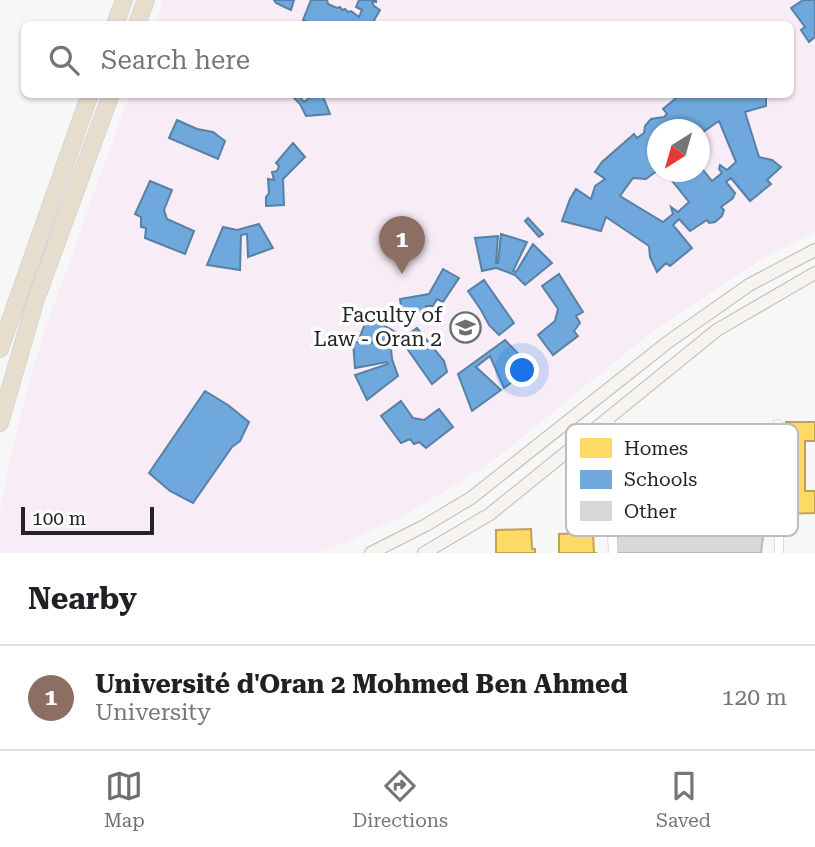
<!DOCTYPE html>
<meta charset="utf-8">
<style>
:root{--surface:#fff;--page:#f6f6f6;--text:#202124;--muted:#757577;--line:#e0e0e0;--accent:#6e6e6e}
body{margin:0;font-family:"Roboto Serif",serif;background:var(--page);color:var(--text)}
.compass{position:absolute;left:647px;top:119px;width:63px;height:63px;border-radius:50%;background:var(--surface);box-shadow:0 2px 5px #0004;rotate:217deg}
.scale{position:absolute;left:21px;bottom:18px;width:133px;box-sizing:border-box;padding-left:7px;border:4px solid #242425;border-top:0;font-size:19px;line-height:24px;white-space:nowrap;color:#242425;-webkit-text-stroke:5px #fff;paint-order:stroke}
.you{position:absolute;left:523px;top:371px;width:24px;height:24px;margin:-18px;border:5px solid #fff;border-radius:50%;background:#1a73e8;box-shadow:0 0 0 10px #1a73e833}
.badge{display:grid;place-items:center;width:46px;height:46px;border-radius:50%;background:var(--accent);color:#fff;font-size:23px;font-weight:700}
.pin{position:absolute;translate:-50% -58px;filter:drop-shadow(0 2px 4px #0008)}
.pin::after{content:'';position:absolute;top:37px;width:24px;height:21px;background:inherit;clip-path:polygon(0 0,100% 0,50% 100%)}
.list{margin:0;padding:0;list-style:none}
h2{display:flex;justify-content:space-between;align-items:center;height:91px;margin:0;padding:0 28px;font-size:30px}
h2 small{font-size:23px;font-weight:400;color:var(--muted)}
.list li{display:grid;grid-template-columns:46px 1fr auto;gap:21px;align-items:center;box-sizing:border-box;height:105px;padding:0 28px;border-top:2px solid var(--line)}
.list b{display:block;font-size:26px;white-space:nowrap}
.list p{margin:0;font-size:23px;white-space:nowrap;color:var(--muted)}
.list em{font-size:23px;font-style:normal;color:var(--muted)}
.icon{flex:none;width:38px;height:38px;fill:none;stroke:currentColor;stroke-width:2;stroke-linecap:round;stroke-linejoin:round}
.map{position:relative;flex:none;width:815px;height:553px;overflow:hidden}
.search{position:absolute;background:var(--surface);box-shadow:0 2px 5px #0004;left:21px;right:21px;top:21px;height:77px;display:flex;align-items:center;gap:18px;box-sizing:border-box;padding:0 24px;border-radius:10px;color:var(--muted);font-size:26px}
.sheet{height:196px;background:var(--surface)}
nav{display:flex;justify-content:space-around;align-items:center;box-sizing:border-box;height:98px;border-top:2px solid var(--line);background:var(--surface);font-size:19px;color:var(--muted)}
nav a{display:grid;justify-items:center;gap:4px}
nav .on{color:var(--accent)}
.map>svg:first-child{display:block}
</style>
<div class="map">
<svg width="815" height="553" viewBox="0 0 815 553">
<rect width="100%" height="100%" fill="#f7f7f7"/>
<!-- education -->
<path fill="#f8edf6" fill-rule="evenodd" d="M164,0H815V232L762,259L648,335L498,457L461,482L401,517L342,544L318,553H0V512L8,467L27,389L44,333L129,95L790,94V24H155ZM658,130H700V172H658Z"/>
<!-- homes -->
<path fill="#ffd966" stroke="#bda352" stroke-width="2" d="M786,422H815V441H805V491H815V513L786,514Z
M531,529L532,549H535V553H496V530Z
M593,533L594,553H597H559V534Z"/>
<!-- schools -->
<path fill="#6fa8dc" stroke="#5880a5" stroke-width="2" fill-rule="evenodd" d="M274,0H294L291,10L276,3Z
M311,0H327L328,4L337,8L340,7L342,10L345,9L348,12L351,11L359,17L362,10L356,7L359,0H376V2L372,1L374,6L380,10L372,24H313L303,20Z
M803,0H815V37L809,42L801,30L805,27L791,8Z
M290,94H303L300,97L304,102L314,94H322L330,114L306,116L300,104Z
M766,94V106L745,112L759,157L772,160L781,167L767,180L771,184L750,201L731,178L726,182L735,193L733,198L721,207L724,210L722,216L715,222L709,223L707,220L690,231L679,219L673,225L692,248L670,266L666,263L657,272L650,257L649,246L606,217L601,231L562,221L570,199L576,189L591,199L595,186L605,179L595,172L602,162L634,134L637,138L644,133L645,126L651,119L664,117L667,114L663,109L681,94ZM719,121L736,162L727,170L720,165L719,169L722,173L712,181L700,166V172H665L689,202L678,212L671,207L673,214L663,222L620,196L633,178L646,179L658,170V130H700V134Z
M177,120L197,129L213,132L225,141L218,159L169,138Z
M293,143L305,157L283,179L284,205L266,206V197L269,193L268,179L274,180L272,172L277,171L279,166L276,163Z
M150,181L172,190L164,210L167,219L194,231L185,254L145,238L146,228L141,227V217L135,214Z
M528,218L543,234L539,237L525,221Z
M259,224L273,248L248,257L247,234L241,235L240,270L207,265L223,227L237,230Z
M501,234L527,242L513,271L516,272L533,244L552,263L525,285L515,275L502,270L496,268L482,271L475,238L498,236L496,263H498Z
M443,269L459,278L443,302L437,299L433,306H426L427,312L415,313L412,318L403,319L400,299L429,294Z
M559,274L583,312L576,316L580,323L574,331L578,336L553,355L538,335L555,321L558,309L542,286Z
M484,280L514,323L499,335L489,325L481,310L468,291Z
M368,316L397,333L391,348L392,359L398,376L367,400L355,375L388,364L387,362L355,368L353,342L388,344L359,339Z
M417,328L444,361L447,372L432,384L401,340Z
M505,340L532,368L504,388L490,356L476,367L501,390L472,411L458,374Z
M205,391L228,405L249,422L240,441L232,447L193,503L170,491L149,473Z
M401,401L413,418L424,420L439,409L453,427L426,448L419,442L414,444L410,439L401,443L381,416Z"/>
<!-- building -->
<path fill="#d8d8d8" stroke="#b8b8b8" stroke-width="2" d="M757,530L761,532L763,537L761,553H617L616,538L621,535Z"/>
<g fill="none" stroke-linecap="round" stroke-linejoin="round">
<defs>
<path id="street" d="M610,418L613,553
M778,424L779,553"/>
<path id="secondary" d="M371,553L426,525L471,498L668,342L749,285L815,250
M424,553L490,514L717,330L815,273"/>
<path id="highway" d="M115,24L124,0
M137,24L146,0
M0,349L90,94
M0,423L35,302L111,94"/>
</defs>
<!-- street casing -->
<use href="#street" stroke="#b9b9b9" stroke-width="10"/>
<!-- secondary casing -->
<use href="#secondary" stroke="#b9b9b9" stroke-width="14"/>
<!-- highway casing -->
<use href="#highway" stroke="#d4d4d4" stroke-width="18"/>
<!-- street -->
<use href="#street" stroke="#fefefe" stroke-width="9"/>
<!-- secondary -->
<use href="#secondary" stroke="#f7f4ef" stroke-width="12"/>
<!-- highway -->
<use href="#highway" stroke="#e6ddcd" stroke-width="16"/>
</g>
<!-- icons -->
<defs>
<symbol id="university-ring" viewBox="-11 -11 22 22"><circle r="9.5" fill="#fff" stroke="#6e6e6e" stroke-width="1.5"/><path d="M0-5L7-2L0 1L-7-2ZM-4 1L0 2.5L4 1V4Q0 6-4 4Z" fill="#6e6e6e"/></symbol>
</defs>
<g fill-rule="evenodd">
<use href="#university-ring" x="448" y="310" width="35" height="35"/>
</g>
<g text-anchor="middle" stroke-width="7" stroke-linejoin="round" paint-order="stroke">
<!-- poi labels -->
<g font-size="21" fill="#242425" stroke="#fff" text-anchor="end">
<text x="442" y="322">Faculty of<tspan x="442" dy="24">Law - Oran 2</tspan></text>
</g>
</g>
<!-- legend -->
<rect x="566" y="424" width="232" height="112" rx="10" fill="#fff" stroke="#bdbdbe" stroke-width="2"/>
<rect x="580" y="438" width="32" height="20" fill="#ffd966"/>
<rect x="580" y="470" width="32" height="19" fill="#6fa8dc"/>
<rect x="580" y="501" width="32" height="20" fill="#d8d8d8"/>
<g font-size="19" fill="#242425">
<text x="624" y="455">Homes</text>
<text x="624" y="486">Schools</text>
<text x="624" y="518">Other</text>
</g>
</svg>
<svg class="compass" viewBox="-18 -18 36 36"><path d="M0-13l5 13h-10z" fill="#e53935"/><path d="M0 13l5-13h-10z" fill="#757577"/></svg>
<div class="scale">100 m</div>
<div class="you"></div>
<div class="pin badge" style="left:402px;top:274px;background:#8d6e63">1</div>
<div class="search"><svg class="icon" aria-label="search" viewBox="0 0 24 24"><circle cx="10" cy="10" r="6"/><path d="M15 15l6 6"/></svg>Search here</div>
</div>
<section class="sheet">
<h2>Nearby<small></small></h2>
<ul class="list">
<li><span class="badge" style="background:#8d6e63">1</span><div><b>Université d'Oran 2 Mohmed Ben Ahmed</b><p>University</p></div><em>120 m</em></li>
</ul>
</section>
<nav>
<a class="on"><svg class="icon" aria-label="map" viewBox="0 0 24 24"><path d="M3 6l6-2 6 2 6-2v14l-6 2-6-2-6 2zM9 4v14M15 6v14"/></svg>Map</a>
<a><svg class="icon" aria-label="directions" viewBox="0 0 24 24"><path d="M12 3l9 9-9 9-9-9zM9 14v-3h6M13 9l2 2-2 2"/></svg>Directions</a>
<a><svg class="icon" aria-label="saved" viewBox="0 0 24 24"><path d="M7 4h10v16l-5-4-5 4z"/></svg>Saved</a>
</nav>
